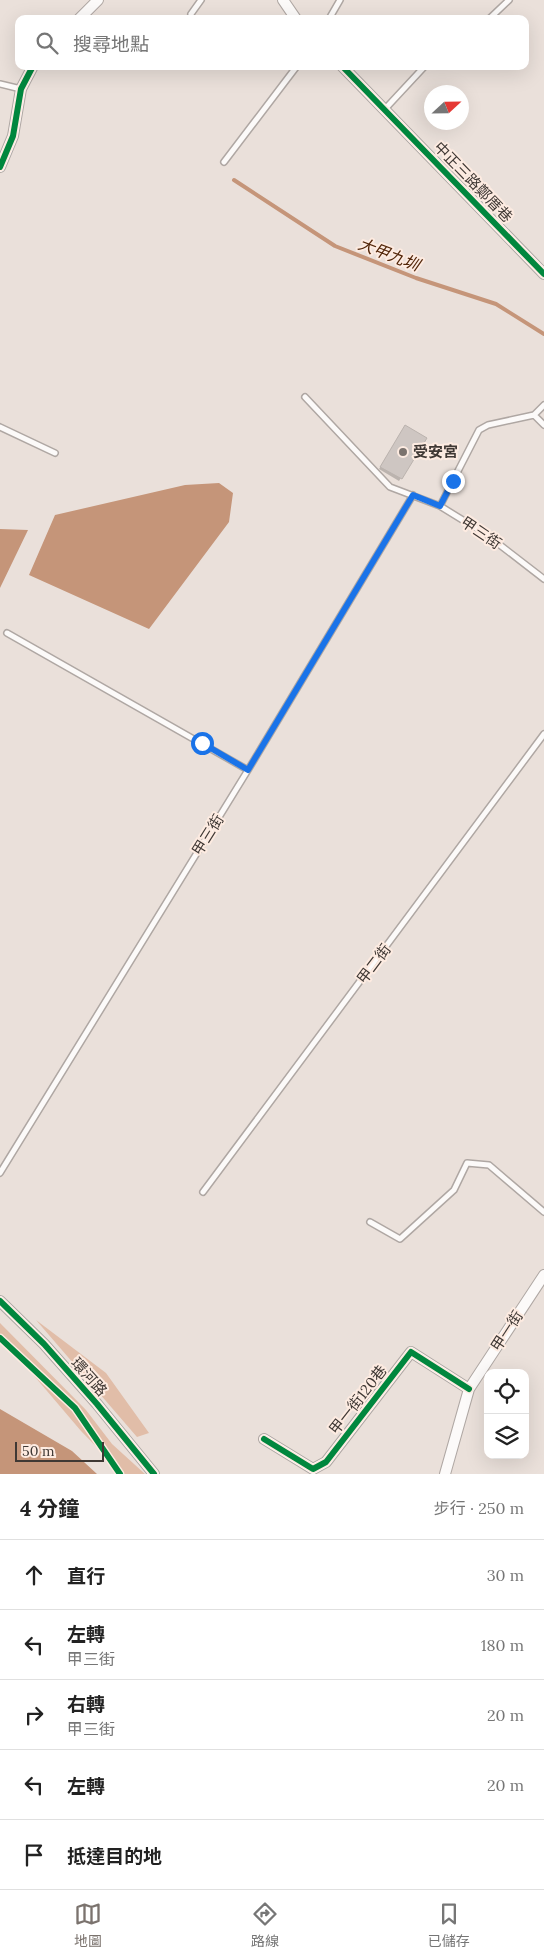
<!DOCTYPE html>
<html lang="zh-TW">
<meta charset="utf-8">
<style>
:root{--surface:#fff;--page:#f2f2f2;--text:#222;--muted:#767676;--line:#e0e0e0;--accent:#7b736e}
body{margin:0;font-family:Lora,"Noto Sans TC",serif;background:var(--page);color:var(--text)}
.controls{position:absolute;right:15px;bottom:15px;display:grid;overflow:hidden;border-radius:10px;box-shadow:0 5px 20px #0002}
.controls button{width:45px;height:45px;display:grid;place-items:center;padding:0;border:0;border-bottom:1px solid var(--line);background:var(--surface);color:var(--text);font:25px sans-serif}
.compass{position:absolute;left:424px;top:85px;width:45px;height:45px;border-radius:50%;background:var(--surface);box-shadow:0 5px 20px #0002;rotate:68deg}
.scale{position:absolute;left:15px;bottom:12px;width:89px;box-sizing:border-box;padding-left:5px;border:2px solid #3f3834;border-top:0;font-size:14px;line-height:18px;white-space:nowrap;color:#3f3834;-webkit-text-stroke:4px #fdebe1;paint-order:stroke}
.stop{position:absolute;width:15px;height:15px;margin:-11px;border:4px solid #1a73e8;border-radius:50%;background:#fff}
.stop.end{background:#1a73e8;border-color:#fff;box-shadow:0 1px 5px #0008}
.list{margin:0;padding:0;list-style:none}
h2{display:flex;justify-content:space-between;align-items:center;height:65px;margin:0;padding:0 20px;font-size:21px}
h2 small{font-size:16px;font-weight:400;color:var(--muted)}
.list li{display:grid;grid-template-columns:32px 1fr auto;gap:15px;align-items:center;box-sizing:border-box;height:70px;padding:0 20px;border-top:1px solid var(--line)}
.list b{display:block;font-size:19px;white-space:nowrap}
.list p{margin:0;font-size:16px;white-space:nowrap;color:var(--muted)}
.list em{font-size:16px;font-style:normal;color:var(--muted)}
.icon{flex:none;width:28px;height:28px;fill:none;stroke:currentColor;stroke-width:2;stroke-linecap:round;stroke-linejoin:round}
.map{position:relative;flex:none;width:544px;height:1474px;overflow:hidden}
.search{position:absolute;background:var(--surface);box-shadow:0 5px 20px #0002;left:15px;right:15px;top:15px;height:55px;display:flex;align-items:center;gap:12px;box-sizing:border-box;padding:0 18px;border-radius:10px;color:var(--muted);font-size:19px}
.sheet{height:415px;background:var(--surface)}
nav{display:flex;justify-content:space-around;align-items:center;box-sizing:border-box;height:70px;border-top:1px solid var(--line);background:var(--surface);font-size:14px;color:var(--muted)}
nav a{display:grid;justify-items:center;gap:2px}
nav .on{color:var(--accent)}
.map>svg:first-child{display:block}
</style>
<div class="map">
<svg width="544" height="1474" viewBox="0 0 544 1474">
<rect width="100%" height="100%" fill="#eae0da"/>
<!-- green -->
<path fill="#e1bda8" d="M36,1320L106,1373L149,1433L137,1437Z
M0,1323L86,1410L112,1444L145,1474H123L81,1431L30,1371L0,1344Z"/>
<!-- water -->
<path fill="#c59579" d="M219,483L233,493L229,522L149,629L29,575L55,515L185,485Z
M0,529L28,530L0,588Z
M0,1409L72,1451L97,1474H0Z"/>
<!-- shadow -->
<path fill="#0003" d="M405,426L425,438L399,481L379,469Z"/>
<g fill="none" stroke-linecap="round" stroke-linejoin="round">
<!-- stream -->
<path stroke="#c59579" stroke-width="4" d="M234,180L335,246L416,278L496,304L544,334"/>
</g>
<!-- building -->
<path fill="#cec6c2" stroke="#bbb3ae" d="M405,425L427,438L402,479L380,467Z"/>
<g fill="none" stroke-linecap="round" stroke-linejoin="round">
<defs>
<path id="lane" d="M191,14L201,0
M329,19L340,0
M470,19H474
M489,19L509,0
M0,84L21,89
M385,109L425,66
M224,162L297,66
M305,397L390,487L440,506L487,535L544,579
M534,415L544,425
M0,427L55,453
M440,506L479,430L488,425L534,415L544,405
M7,633L248,770
M0,1173L248,770L413,495
M203,1192L544,734
M370,1222L400,1239L454,1190L467,1163L489,1165L544,1212"/>
<path id="street" d="M283,0L296,19
M79,19L98,0
M342,66L544,274
M0,167L13,136L21,89L33,66
M0,1301L44,1344L97,1404L154,1474
M264,1439L313,1469L326,1462L411,1352L469,1389
M445,1474L469,1389L544,1275"/>
</defs>
<!-- lane casing -->
<use href="#lane" stroke="#afa7a3" stroke-width="8"/>
<!-- street casing -->
<use href="#street" stroke="#afa7a3" stroke-width="12"/>
<!-- lane -->
<use href="#lane" stroke="#fcfaf9" stroke-width="5"/>
<!-- street -->
<use href="#street" stroke="#fcfaf9" stroke-width="10"/>
<defs>
<path id="cycleway" d="M342,66L544,274
M0,167L13,136L21,89L33,66
M0,1301L44,1344L97,1404L154,1474
M0,1338L75,1408L120,1474
M264,1439L313,1469L326,1462L411,1352L469,1389"/>
</defs>
<!-- cycleway casing -->
<use href="#cycleway" stroke="#fdebe1" stroke-width="9"/>
<!-- cycleway -->
<use href="#cycleway" stroke="#00873e" stroke-width="6"/>
</g>
<g fill="none" stroke-linecap="round" stroke-linejoin="round">
<!-- route -->
<path stroke="#1a73e8" stroke-width="6" d="M202,743L248,770L413,495L440,506L453,481"/>
</g>
<!-- markers -->
<circle fill="#7b736e" stroke="#fdebe1" stroke-width="2" cx="403" cy="452" r="5"/>
<g text-anchor="middle" stroke-width="4" stroke-linejoin="round" paint-order="stroke">
<!-- street labels -->
<g font-size="15" fill="#3f3834" stroke="#fdebe1">
<text transform="translate(473 182) rotate(46)" y="5">中正三路鄭厝巷</text>
<text transform="translate(481 533) rotate(34)" y="5">甲三街</text>
<text transform="translate(208 835) rotate(-58)" y="5">甲三街</text>
<text transform="translate(374 964) rotate(-53)" y="5">甲二街</text>
<text transform="translate(507 1331) rotate(-57)" y="5">甲一街</text>
<text transform="translate(89 1377) rotate(48)" y="5">環河路</text>
<text transform="translate(358 1400) rotate(-52)" y="5">甲一街120巷</text>
</g>
<!-- poi labels -->
<g font-size="15" font-weight="bold" fill="#3f3834" stroke="#fdebe1" text-anchor="start">
<text x="413" y="457">受安宮</text>
</g>
<!-- water labels -->
<g font-size="16" font-style="italic" fill="#522609" stroke="#fdebe1">
<text transform="translate(389 254) rotate(21)" y="6">大甲九圳</text>
</g>
</g>
</svg>
<div class="controls">
<button><svg class="icon" aria-label="locate" viewBox="0 0 24 24"><circle cx="12" cy="12" r="6"/><path d="M12 2v4M12 18v4M2 12h4M18 12h4"/></svg></button>
<button><svg class="icon" aria-label="layers" viewBox="0 0 24 24"><path d="M12 4l9 5-9 5-9-5zM3 14l9 5 9-5"/></svg></button>
</div>
<svg class="compass" viewBox="-18 -18 36 36"><path d="M0-13l5 13h-10z" fill="#e53935"/><path d="M0 13l5-13h-10z" fill="#767676"/></svg>
<div class="scale">50 m</div>
<div class="stop" style="left:202px;top:743px"></div>
<div class="stop end" style="left:453px;top:481px"></div>
<div class="search"><svg class="icon" aria-label="search" viewBox="0 0 24 24"><circle cx="10" cy="10" r="6"/><path d="M15 15l6 6"/></svg>搜尋地點</div>
</div>
<section class="sheet">
<h2>4 分鐘<small>步行 · 250 m</small></h2>
<ul class="list">
<li><svg class="icon" aria-label="ahead" viewBox="0 0 24 24"><path d="M12 20V5M6 11l6-6 6 6"/></svg><div><b>直行</b></div><em>30 m</em></li>
<li><svg class="icon" aria-label="left" viewBox="0 0 24 24"><path d="M17 20v-9H6M10 6l-5 5 5 5"/></svg><div><b>左轉</b><p>甲三街</p></div><em>180 m</em></li>
<li><svg class="icon" aria-label="right" viewBox="0 0 24 24"><path d="M7 20v-9h11M14 6l5 5-5 5"/></svg><div><b>右轉</b><p>甲三街</p></div><em>20 m</em></li>
<li><svg class="icon" aria-label="left" viewBox="0 0 24 24"><path d="M17 20v-9H6M10 6l-5 5 5 5"/></svg><div><b>左轉</b></div><em>20 m</em></li>
<li><svg class="icon" aria-label="arrive" viewBox="0 0 24 24"><path d="M6 21V4h12l-3 4 3 4H6"/></svg><div><b>抵達目的地</b></div></li>
</ul>
</section>
<nav>
<a class="on"><svg class="icon" aria-label="map" viewBox="0 0 24 24"><path d="M3 6l6-2 6 2 6-2v14l-6 2-6-2-6 2zM9 4v14M15 6v14"/></svg>地圖</a>
<a><svg class="icon" aria-label="directions" viewBox="0 0 24 24"><path d="M12 3l9 9-9 9-9-9zM9 14v-3h6M13 9l2 2-2 2"/></svg>路線</a>
<a><svg class="icon" aria-label="saved" viewBox="0 0 24 24"><path d="M7 4h10v16l-5-4-5 4z"/></svg>已儲存</a>
</nav>
